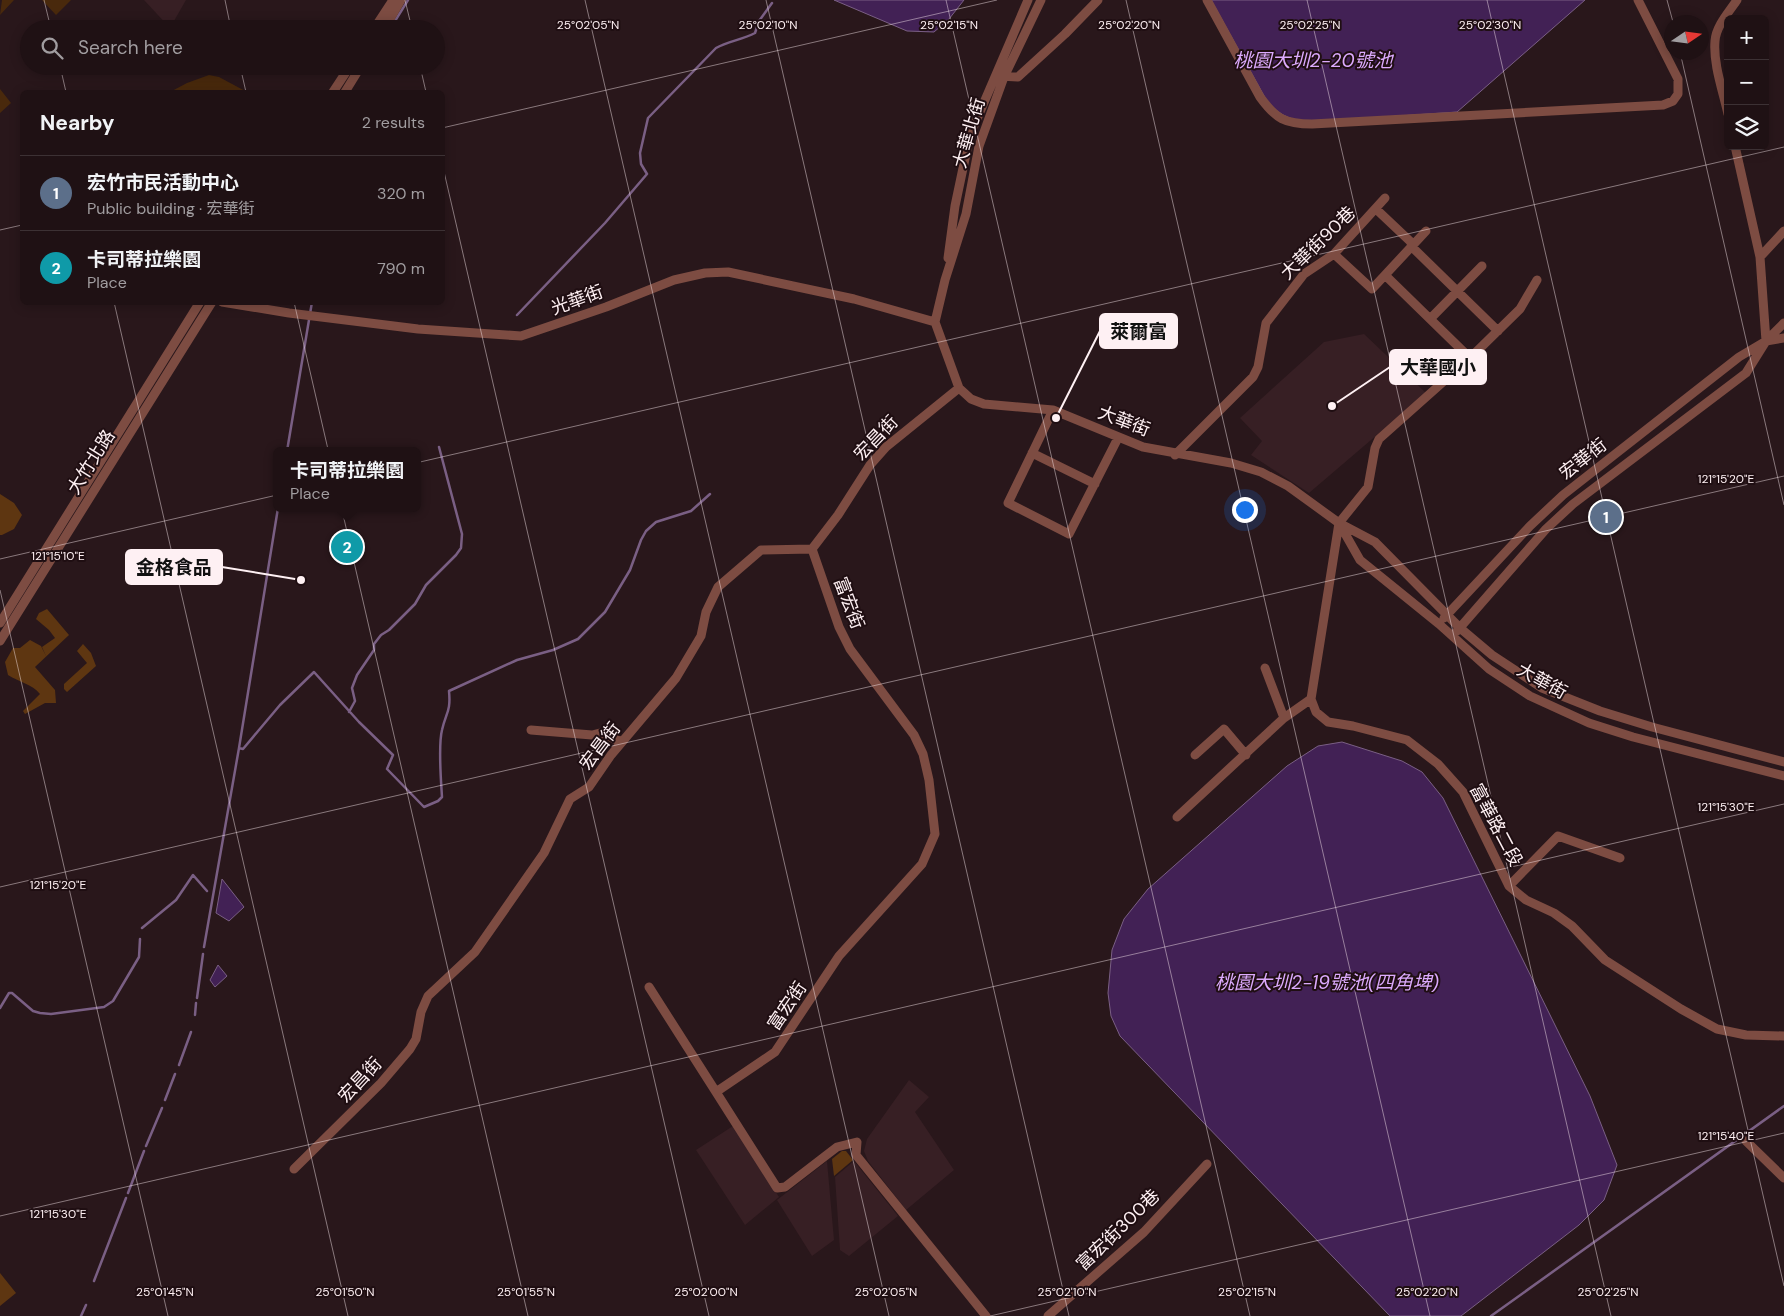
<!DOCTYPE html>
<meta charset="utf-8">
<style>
:root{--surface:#1f1114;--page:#2c1f22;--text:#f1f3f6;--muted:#a19da0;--line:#3c3134;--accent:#66c4ef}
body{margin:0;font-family:"DM Sans","Noto Sans TC",sans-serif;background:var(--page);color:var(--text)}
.controls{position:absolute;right:15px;top:15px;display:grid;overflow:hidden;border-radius:8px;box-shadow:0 2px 12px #0003}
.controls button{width:45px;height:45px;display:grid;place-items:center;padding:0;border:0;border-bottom:1px solid var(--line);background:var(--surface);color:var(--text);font:25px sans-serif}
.compass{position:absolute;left:1664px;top:15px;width:45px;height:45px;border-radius:50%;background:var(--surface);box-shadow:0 2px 12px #0003;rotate:77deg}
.you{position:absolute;left:1244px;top:509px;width:18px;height:18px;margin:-12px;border:4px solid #fff;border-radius:50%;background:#1a73e8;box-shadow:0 0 0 8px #1a73e833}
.badge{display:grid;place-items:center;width:32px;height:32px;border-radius:50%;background:var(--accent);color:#fff;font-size:16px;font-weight:700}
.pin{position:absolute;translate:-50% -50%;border:2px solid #fff;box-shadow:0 1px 5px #0006}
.popup{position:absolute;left:273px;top:447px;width:148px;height:65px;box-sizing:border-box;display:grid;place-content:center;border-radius:8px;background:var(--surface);filter:drop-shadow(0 1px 4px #0005);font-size:16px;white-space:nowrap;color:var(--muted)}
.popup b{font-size:19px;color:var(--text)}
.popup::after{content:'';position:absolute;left:50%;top:100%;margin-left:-10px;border:10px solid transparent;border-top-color:var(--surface)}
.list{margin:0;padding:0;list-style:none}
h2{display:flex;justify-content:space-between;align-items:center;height:65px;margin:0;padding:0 20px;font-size:21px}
h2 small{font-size:16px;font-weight:400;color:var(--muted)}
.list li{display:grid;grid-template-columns:32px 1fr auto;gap:15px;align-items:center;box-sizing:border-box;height:75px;padding:0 20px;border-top:1px solid var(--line)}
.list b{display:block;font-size:19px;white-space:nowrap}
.list p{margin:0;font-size:16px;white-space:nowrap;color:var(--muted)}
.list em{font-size:16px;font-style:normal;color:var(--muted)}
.icon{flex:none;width:28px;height:28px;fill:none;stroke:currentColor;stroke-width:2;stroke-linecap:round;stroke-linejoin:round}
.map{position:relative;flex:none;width:1784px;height:1316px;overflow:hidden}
.search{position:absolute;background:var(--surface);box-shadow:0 2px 12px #0003;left:20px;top:20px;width:425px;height:55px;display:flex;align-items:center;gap:12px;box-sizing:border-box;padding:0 18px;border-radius:28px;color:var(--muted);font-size:19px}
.panel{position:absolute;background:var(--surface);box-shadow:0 2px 12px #0003;left:20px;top:90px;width:425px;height:215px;border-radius:8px}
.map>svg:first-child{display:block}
</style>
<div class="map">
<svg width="1784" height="1316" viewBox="0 0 1784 1316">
<rect width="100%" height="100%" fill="#29171b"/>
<!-- built -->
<path fill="#371f24" d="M144,0H186L170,28Z
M1364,334L1426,393L1309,493L1251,455L1262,441L1240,418L1324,342Z
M909,1080L929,1097L915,1112L954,1170L906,1210L868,1161L864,1151L867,1139Z
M733,1126L779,1197L745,1225L696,1150Z
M827,1161L834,1240L812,1256L777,1200Z
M854,1161L898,1216L849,1256L840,1250L835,1177Z"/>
<!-- green -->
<path fill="#49290c" d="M2,0H14L0,15Z
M42,0H71L56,15Z
M209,75L219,77L247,92H170L187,83Z
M0,89L11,103L0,113Z"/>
<!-- forest -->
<path fill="#5e3611" d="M0,494L14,503L22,515L14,529L2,535H0Z
M47,609L69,635L35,667L55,690L56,703H45L25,714L23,711L40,694C32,684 19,682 8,675L5,662L13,648H20L30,640L41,646L46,656L42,647L55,638L49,630L36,619L39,613Z
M83,644L91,653L96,666L67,692L64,689V684L87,663L77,651Z
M842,1151H846L853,1160L834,1176L832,1159Z
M0,1273L16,1293L0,1306Z"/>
<!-- water -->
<path fill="#422155" stroke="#7a5f84" d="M834,0H964L949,19L934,32L907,31Z
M1211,0H1585L1457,112L1312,122C1293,121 1282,117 1268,103Z
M1342,742L1402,761L1422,772L1443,798L1590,1096L1617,1165L1604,1200L1579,1225L1461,1316H1390L1120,1036L1111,1016L1108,993L1112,950L1124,919L1148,889L1287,766L1318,746Z
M222,879L244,907L229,921L216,913Z
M218,965L227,976L215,987L210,980Z"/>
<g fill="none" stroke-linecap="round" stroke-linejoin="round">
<!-- stream -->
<path stroke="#7a5f84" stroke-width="2.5" d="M390,29L408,0
M517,315L605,223L647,174L641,164L640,153L648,118L716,48C728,41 742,40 755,33L759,21L772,3
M287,451L312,302
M278,508L239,748L243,749L280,705L314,672L359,722L393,755L387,769L424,807L438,801L442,797C441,780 438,746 442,730C446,712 451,712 449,691L517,660L553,650L578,639L605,612L630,570L641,540L646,531L656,522L691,511L710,494
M349,712L355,701L352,688L357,675L374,650V644L381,635L389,630L415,604L426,585L456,555L461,548L462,534L439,447
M142,928L176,900L193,875L207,891
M204,947L239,748
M197,998L203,954
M0,1008L9,993H12L33,1011L40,1013L51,1014L104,1007L113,1001L139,957L140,939
M195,1015L196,1003
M179,1065L191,1032
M165,1100L175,1074
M146,1146L162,1108
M128,1193L144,1151
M94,1281L126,1198
M81,1316L86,1305
M1491,1316L1784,1106"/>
<!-- minor -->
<path stroke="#7d4c42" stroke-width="9" d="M1207,0L1260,97C1276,119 1285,124 1312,124L1663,105L1673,101L1678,94V79L1638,0
M374,29L393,0
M384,29L401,0
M999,76L1018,77L1065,34L1098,0
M333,92L350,66
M345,92L361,66
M1728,114C1723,91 1713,64 1715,41C1716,26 1729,12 1737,0
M1735,146L1760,257L1766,341
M1376,209L1413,244
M1411,246L1498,331
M1334,254L1372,289L1426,231
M1760,257L1784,231
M948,258L955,206L970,135L1028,0
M1386,276L1470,358
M222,302L289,313L418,329L521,336L606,307L674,280L705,273L728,272L854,299L935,322
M1430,319L1482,266
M935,322L959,388L971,399L984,404L1053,410L1143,447L1231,463L1261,472L1288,486L1339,523L1375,542L1460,628L1492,655L1542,688L1600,711L1652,727L1784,762
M935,322L945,280L966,214L979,146L1004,77L1041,0
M1053,410L1008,503L1069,534L1118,438
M1032,453L1095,484
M1175,455L1253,377L1258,367L1266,323L1304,274L1334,254L1385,198
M1339,523L1311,699L1316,712L1328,722L1353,726L1407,740L1438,764L1463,792L1509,886L1526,900L1554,913L1572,926L1605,960L1681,1009L1717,1029L1746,1035L1784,1036
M1339,523L1360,560L1439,624L1489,669L1530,696L1589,723L1633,737L1784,776
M1339,523L1368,487L1375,448L1379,439L1470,358L1520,309L1537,280
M812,549L839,627L850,649L914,735L923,754L929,780L935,834L922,864L839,956L775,1052L716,1092L777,1188L785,1187L837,1147L857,1142L856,1155L986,1316
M1444,618L1530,526L1563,495L1739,357L1766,341L1784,338
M0,623L200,302
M1457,631L1546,529L1573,504L1746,373L1766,341L1784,323
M0,641L212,302
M1265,668L1284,718
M531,730L592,735L600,733L622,742
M1195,755L1224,729L1246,755
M1177,817L1284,718L1311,699
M1509,886L1558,836L1620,858
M649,987L716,1092
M1746,1141L1784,1178
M294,1169L381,1083L410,1049L416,1039L421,1012L428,996L475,952L544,853L570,799L589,787L611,755L676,678L701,636L706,612L718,587L761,550L812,549L838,515L870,465L886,447L959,388
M1048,1316L1144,1232L1207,1164"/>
</g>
<!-- ticks -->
<path fill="none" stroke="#fef0f3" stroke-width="1" stroke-opacity="0.45" d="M44,0L51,29M225,0L231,29M405,0L412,29M585,0L889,1316M766,0L1069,1316M946,0L1250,1316M1126,0L1430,1316M1307,0L1611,1316M1487,0L1784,1286M1667,0L1673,22M1680,52L1784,505M60,66L66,92M240,66L246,92M420,66L426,92M442,128L997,0M442,163L709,1316M0,230L22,225M114,302L348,1316M294,302L528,1316M0,559L1784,147M0,590L168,1316M0,887L1784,476M0,1216L1784,804M990,1316L1784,1133"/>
<g text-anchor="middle" stroke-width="4" stroke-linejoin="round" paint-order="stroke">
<!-- street labels -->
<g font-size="18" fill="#fef0f3" stroke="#1f0e12">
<text transform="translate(969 133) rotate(-74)" y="6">大華北街</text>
<text transform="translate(1318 243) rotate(-44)" y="6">大華街90巷</text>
<text transform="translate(577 300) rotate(-20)" y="6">光華街</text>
<text transform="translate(1124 421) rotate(21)" y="6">大華街</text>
<text transform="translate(876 438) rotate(-46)" y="6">宏昌街</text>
<text transform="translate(1583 459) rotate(-38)" y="6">宏華街</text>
<text transform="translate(91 462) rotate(-58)" y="6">大竹北路</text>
<text transform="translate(849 603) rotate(69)" y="6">富宏街</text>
<text transform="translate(1542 681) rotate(29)" y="6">大華街</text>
<text transform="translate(600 746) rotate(-53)" y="6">宏昌街</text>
<text transform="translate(1496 825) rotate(62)" y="6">富華路二段</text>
<text transform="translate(787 1006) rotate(-56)" y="6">富宏街</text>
<text transform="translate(360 1080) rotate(-47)" y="6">宏昌街</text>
<text transform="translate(1118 1230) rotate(-44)" y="6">富宏街300巷</text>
</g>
<!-- water labels -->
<g font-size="19" font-style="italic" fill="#dcaafd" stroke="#1f0e12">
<text x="1313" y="67">桃園大圳2-20號池</text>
<text x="1327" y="989">桃園大圳2-19號池(四角埤)</text>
</g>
</g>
<g font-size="12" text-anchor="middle" fill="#fef0f3" stroke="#1f0e12" stroke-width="4" stroke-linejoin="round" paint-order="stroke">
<text x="588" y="29">25°02'05"N</text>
<text x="768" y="29">25°02'10"N</text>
<text x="949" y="29">25°02'15"N</text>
<text x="1129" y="29">25°02'20"N</text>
<text x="1310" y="29">25°02'25"N</text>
<text x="1490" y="29">25°02'30"N</text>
<text x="1726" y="483">121°15'20"E</text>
<text x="58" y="560">121°15'10"E</text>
<text x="1726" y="811">121°15'30"E</text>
<text x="58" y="889">121°15'20"E</text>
<text x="1726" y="1140">121°15'40"E</text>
<text x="58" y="1218">121°15'30"E</text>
<text x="165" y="1296">25°01'45"N</text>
<text x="345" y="1296">25°01'50"N</text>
<text x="526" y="1296">25°01'55"N</text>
<text x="706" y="1296">25°02'00"N</text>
<text x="886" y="1296">25°02'05"N</text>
<text x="1067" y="1296">25°02'10"N</text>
<text x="1247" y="1296">25°02'15"N</text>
<text x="1427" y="1296">25°02'20"N</text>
<text x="1608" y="1296">25°02'25"N</text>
</g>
<!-- callouts -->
<path fill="none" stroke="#fef0f3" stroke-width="2" d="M1056 418L1100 331M1332 406L1390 367M301 580L222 567"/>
<g fill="#fef0f3" stroke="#1f0e12" stroke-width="2">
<circle cx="1056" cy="418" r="5"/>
<circle cx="1332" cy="406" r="5"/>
<circle cx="301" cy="580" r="5"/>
</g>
<g fill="#fef0f3" stroke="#fef0f3" stroke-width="2">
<rect x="1100" y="314" width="77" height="34" rx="5"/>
<rect x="1390" y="350" width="96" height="34" rx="5"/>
<rect x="126" y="550" width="96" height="34" rx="5"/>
</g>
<g font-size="19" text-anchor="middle" font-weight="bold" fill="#111">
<text x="1139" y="338">萊爾富</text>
<text x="1438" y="374">大華國小</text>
<text x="174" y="574">金格食品</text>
</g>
</svg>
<div class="controls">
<button>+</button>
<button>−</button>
<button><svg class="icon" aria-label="layers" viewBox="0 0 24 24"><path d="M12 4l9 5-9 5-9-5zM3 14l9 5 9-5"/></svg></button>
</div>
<svg class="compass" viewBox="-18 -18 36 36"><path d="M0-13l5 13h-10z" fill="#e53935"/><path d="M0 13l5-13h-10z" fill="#a19da0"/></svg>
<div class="you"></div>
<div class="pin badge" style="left:1606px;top:517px;background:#5c6f8a">1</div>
<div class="pin badge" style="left:347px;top:547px;background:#0f9aa8">2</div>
<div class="popup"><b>卡司蒂拉樂園</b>Place</div>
<div class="search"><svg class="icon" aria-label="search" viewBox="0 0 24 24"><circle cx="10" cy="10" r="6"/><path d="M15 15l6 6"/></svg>Search here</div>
<section class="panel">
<h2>Nearby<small>2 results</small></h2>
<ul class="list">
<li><span class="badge" style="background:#5c6f8a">1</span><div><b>宏竹市民活動中心</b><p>Public building · 宏華街</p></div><em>320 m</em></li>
<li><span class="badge" style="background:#0f9aa8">2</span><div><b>卡司蒂拉樂園</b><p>Place</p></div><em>790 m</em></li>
</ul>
</section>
</div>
